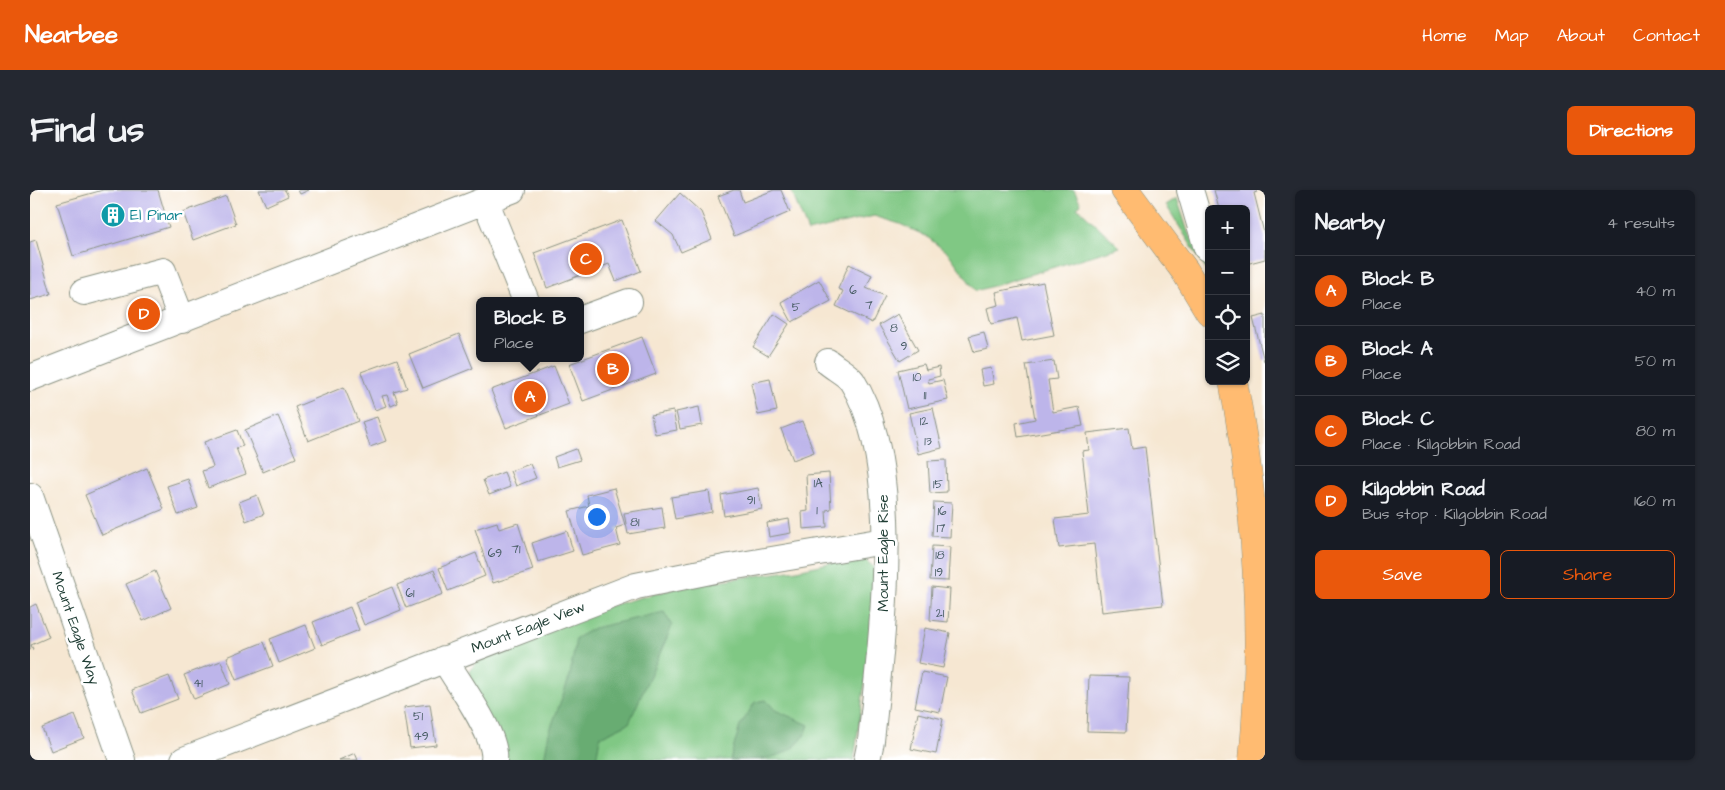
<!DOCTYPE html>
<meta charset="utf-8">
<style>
:root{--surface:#171b24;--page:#242831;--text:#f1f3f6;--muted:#9ea1a6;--line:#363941;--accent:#ea580c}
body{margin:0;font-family:"Architects Daughter",sans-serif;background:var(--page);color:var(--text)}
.controls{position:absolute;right:15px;top:15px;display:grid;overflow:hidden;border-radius:8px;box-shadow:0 1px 4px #0004}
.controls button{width:45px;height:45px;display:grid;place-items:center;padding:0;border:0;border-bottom:1px solid var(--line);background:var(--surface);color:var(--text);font:25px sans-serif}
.you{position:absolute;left:566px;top:326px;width:18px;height:18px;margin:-12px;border:4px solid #fff;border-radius:50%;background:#1a73e8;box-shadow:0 0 0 8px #1a73e833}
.badge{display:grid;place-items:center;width:32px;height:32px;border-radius:50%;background:var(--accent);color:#fff;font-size:16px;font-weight:700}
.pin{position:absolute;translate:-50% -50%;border:2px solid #fff;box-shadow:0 1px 5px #0006}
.popup{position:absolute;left:446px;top:107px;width:108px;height:65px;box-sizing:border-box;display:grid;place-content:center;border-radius:8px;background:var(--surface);filter:drop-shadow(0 1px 4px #0005);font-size:16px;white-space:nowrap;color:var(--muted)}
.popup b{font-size:19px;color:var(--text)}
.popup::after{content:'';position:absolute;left:50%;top:100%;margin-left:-10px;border:10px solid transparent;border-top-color:var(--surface)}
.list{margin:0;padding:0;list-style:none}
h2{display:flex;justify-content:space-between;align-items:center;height:65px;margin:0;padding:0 20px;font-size:21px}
h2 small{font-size:16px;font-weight:400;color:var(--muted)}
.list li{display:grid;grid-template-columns:32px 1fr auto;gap:15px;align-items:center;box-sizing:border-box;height:70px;padding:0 20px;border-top:1px solid var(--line)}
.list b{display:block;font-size:19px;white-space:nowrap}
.list p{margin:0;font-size:16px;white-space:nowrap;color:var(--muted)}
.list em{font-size:16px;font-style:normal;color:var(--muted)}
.actions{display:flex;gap:10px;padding:15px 20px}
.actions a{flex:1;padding:11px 0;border:1px solid var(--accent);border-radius:8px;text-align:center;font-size:18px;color:var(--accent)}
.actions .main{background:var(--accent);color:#fff}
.icon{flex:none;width:28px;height:28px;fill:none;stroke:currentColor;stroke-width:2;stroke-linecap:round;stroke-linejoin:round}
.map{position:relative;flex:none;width:1235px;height:570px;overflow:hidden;border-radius:8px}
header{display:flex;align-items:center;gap:30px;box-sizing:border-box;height:70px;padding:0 25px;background:var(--accent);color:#fff}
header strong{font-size:24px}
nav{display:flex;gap:28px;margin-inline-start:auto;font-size:18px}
.intro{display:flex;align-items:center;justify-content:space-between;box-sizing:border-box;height:120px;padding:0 30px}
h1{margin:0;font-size:35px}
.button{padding:12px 22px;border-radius:8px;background:var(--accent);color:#fff;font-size:18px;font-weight:700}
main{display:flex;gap:30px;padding:0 30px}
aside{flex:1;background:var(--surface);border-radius:8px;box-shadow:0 1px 4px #0004}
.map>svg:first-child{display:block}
</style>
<header>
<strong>Nearbee</strong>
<nav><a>Home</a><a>Map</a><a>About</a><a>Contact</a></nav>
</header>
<div class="intro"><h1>Find us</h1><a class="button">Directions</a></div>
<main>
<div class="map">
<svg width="1235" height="570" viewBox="0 0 1235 570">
<rect width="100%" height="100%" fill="#fff"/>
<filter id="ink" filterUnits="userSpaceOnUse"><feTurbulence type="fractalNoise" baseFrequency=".02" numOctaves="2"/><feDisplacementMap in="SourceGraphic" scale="10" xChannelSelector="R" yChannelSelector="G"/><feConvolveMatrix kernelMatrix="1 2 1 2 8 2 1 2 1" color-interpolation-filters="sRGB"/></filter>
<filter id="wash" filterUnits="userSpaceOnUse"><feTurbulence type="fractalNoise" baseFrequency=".0096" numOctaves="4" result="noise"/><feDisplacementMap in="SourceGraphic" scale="20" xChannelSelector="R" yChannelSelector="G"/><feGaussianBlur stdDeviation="1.12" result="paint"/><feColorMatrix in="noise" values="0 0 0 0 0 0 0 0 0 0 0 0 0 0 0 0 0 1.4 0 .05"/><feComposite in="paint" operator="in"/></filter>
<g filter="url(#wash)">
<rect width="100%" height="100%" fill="#f6e7d2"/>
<!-- green -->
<path fill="#80c884" stroke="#50825c" d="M761,0H1044L1051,14L1047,17L1090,57L946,101L919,64L896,46L870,34L844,26L778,42Z
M1147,8L1158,42L1173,65L1179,64V84L1136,15Z
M831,366L846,379L835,491L824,570H473L442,495L440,480L450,468L575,417L658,395L767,380Z"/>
<!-- forest -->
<path fill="#68ac72" stroke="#447453" d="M634,422L642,436L599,533L570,547L566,570H514L519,543L540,486L546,448L564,438Z
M736,510L745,520L779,535C767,570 732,570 700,570L710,536L725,512Z"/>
<g id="blocks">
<!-- building -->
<path fill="#bdb5ea" d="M73,0H128L139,37L43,66L27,13Z
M229,0H255L258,6L236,16Z
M268,0H279L270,4Z
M704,0H709L713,12L744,0H751L760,22L704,46L688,6Z
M1184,0H1226L1227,2L1224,3L1235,47V69L1216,74V19H1189Z
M650,3L671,22L682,49L651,62L643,45L626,31Z
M196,6L206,34L163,50L153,22Z
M592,30L611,81L586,91L579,74L517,98L504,63Z
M6,50L21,104L0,110V52Z
M819,74L842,85L836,98L855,106L842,133L806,116L813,101L808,99Z
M789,90L801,111L762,132L751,112Z
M1013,92L1024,145L992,151L987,128L961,134L957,118L969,115L966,102Z
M744,124L759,134L738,166L723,157Z
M868,124L888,160L870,171L849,135Z
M1235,125V171H1234L1223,128Z
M954,142L958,159L944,162L939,146Z
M429,144L443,178L393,198L379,164Z
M612,147L626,184L553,211L539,174Z
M367,169L377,198L364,202L368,213L361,216L357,205L352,206L356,216L345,220L331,182Z
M1024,171L1027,189L1018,190L1023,222L1049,217L1053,236L988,247L986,233L1005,229L996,175Z
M894,174L896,180L909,177L910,186L898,189L899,193L913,190L918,210L877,219L868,180Z
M524,176L539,214L476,238L461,200Z
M961,178L964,194L953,196L950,180Z
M740,189L747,221L728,225L721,193Z
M314,197L328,231L278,251L265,217Z
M669,217L672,235L650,239L646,222Z
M903,218L912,258L888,264L879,223Z
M643,221L647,240L625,244L621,225Z
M248,226L266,268L233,282L215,240Z
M347,227L356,251L340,257L332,232Z
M772,231L784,262L763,270L751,239Z
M1099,238L1102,259L1115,257L1133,415L1072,422L1064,354L1029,358L1025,329L1059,325L1052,261L1059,260L1057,243Z
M207,240L213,256L206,258L216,284L178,298L172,281L183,277L174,252Z
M546,259L550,270L527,277L524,267Z
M916,270L917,302L900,303L898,271Z
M500,274L506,288L486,296L480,281Z
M117,278L134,319L72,345L55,305Z
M474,282L480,297L459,305L453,290Z
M799,283L801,319L796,320L797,337L773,339L772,322L778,321L776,285Z
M158,289L168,318L148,325L137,296Z
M584,298L595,335L586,338L590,355L552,365L539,321L559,316L557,305Z
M728,298L732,319L694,326L691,305Z
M679,301L682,322L645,329L641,307Z
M227,305L234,324L216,331L209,312Z
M904,312L922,313L920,347L902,346Z
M632,317L635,338L598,344L594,323Z
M759,329L761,343L739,347L737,333Z
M467,332L469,339L488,333L503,380L463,393L445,339Z
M537,341L543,361L508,372L502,353Z
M902,356L920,357L918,391L900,390Z
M446,363L455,386L418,401L409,378Z
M404,380L413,404L376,418L367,395Z
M125,381L141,418L113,431L96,394Z
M362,397L371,420L334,435L325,412Z
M902,397L920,399L918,432L900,430Z
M6,414L19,447L1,455L3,459L0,460V417Z
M320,417L329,440L292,455L283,432Z
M276,435L285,458L249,473L240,449Z
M895,438L920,443L913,478L888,473Z
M234,452L243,476L206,490L197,467Z
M191,471L200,494L164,509L154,485Z
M892,482L917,487L910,522L885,517Z
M139,486L148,509L111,523L102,500Z
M1059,486L1099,487L1096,542L1057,541Z
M400,514L406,555L380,558L374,517Z
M888,523L913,529L906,564L881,559Z
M45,525L54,548L21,561L12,538Z
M325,563L328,570H309Z"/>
</g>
</g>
<g filter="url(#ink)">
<use href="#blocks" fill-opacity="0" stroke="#8a9283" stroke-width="1"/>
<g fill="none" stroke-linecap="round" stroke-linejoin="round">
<defs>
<path id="minor" d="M1160,0L1177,58
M455,10L496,111
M54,102L133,81L152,130
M550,130L599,112
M798,172C805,178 817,184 822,191C876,276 851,453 841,551L837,570
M0,188L482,0
M0,306L92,570
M414,469C427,491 468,546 464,570
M154,570L606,396L700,377L854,351"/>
<path id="major" d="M1095,0L1155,81L1179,121
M1203,191C1227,316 1235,443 1223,570"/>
</defs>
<!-- minor casing -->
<use href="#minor" stroke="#8a9283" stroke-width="28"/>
<!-- major casing -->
<use href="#major" stroke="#8a9283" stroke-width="29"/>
<!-- minor -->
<use href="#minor" stroke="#fff" stroke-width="26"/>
<!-- major -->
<use href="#major" stroke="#ffbb71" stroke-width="28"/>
</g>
</g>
<!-- icons -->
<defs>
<symbol id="building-disc" viewBox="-11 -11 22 22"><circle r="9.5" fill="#0f9aa8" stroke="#fff"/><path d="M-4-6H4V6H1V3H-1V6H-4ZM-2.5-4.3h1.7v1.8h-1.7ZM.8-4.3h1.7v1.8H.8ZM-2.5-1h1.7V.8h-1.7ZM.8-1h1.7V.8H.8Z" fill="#fff"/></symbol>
</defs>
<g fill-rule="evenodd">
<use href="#building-disc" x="69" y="11" width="28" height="28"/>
</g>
<g text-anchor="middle" stroke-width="5" stroke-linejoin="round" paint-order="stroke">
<!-- number labels -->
<g font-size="12" fill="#465b62">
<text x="823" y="104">6</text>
<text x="839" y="119">7</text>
<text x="766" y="121">5</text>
<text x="864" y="142">8</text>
<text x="874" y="160">9</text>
<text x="887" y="191">10</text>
<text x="895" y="209">11</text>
<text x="894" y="235">12</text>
<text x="898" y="255">13</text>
<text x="788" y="297">1A</text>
<text x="908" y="298">15</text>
<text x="721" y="314">91</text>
<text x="787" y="324">1</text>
<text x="912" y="325">16</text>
<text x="605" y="336">81</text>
<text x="911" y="342">17</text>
<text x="486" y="363">71</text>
<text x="465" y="367">69</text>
<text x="910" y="369">18</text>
<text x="909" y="386">19</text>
<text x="380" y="407">61</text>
<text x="910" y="427">21</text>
<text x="168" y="497">41</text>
<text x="388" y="530">51</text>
<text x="391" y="550">49</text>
</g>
<!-- culture labels -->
<g font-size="15" fill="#0d838f" stroke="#fff" text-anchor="start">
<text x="100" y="30">El Pinar</text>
</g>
<!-- street labels -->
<g font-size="15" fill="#1f3d34" stroke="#fff">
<text transform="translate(853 363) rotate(-90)" y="5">Mount Eagle Rise</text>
<text transform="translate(498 437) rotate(-21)" y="5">Mount Eagle View</text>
<text transform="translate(46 438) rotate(71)" y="5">Mount Eagle Way</text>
</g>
</g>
</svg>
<div class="controls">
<button>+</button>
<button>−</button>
<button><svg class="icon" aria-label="locate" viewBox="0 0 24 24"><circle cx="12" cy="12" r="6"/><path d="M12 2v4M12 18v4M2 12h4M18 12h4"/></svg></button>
<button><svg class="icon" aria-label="layers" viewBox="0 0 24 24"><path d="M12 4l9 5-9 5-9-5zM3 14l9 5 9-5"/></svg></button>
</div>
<div class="you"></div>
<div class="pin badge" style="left:500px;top:207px">A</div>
<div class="popup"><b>Block B</b>Place</div>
<div class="pin badge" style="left:583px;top:179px">B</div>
<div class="pin badge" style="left:556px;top:69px">C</div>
<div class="pin badge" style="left:114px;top:124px">D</div>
</div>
<aside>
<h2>Nearby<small>4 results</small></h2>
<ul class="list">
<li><span class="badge">A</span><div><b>Block B</b><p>Place</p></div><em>40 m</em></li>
<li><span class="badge">B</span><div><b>Block A</b><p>Place</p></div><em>50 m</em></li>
<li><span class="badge">C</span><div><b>Block C</b><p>Place · Kilgobbin Road</p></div><em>80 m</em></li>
<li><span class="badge">D</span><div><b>Kilgobbin Road</b><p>Bus stop · Kilgobbin Road</p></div><em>160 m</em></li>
</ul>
<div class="actions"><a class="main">Save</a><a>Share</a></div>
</aside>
</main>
